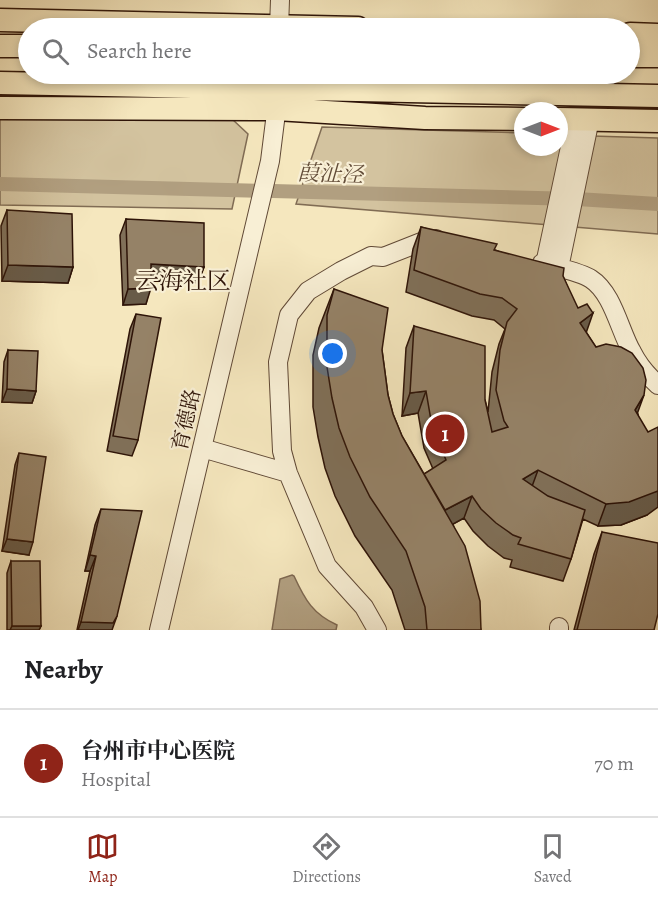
<!DOCTYPE html>
<meta charset="utf-8">
<style>
:root{--surface:#fff;--page:#f2f2f2;--text:#202124;--muted:#757577;--line:#e0e0e0;--accent:#8f2418}
body{margin:0;font-family:Alegreya,"Noto Serif SC",serif;background:var(--page);color:var(--text)}
.compass{position:absolute;left:514px;top:102px;width:54px;height:54px;border-radius:50%;background:var(--surface);box-shadow:0 3px 9px #0003;rotate:90deg}
.you{position:absolute;left:333px;top:354px;width:21px;height:21px;margin:-15px;border:4px solid #fff;border-radius:50%;background:#1a73e8;box-shadow:0 0 0 9px #1a73e833}
.badge{display:grid;place-items:center;width:39px;height:39px;border-radius:50%;background:var(--accent);color:#fff;font-size:20px;font-weight:700}
.pin{position:absolute;translate:-50% -50%;border:3px solid #fff;box-shadow:0 2px 6px #0006}
.list{margin:0;padding:0;list-style:none}
h2{display:flex;justify-content:space-between;align-items:center;height:78px;margin:0;padding:0 24px;font-size:26px}
h2 small{font-size:20px;font-weight:400;color:var(--muted)}
.list li{display:grid;grid-template-columns:39px 1fr auto;gap:18px;align-items:center;box-sizing:border-box;height:108px;padding:0 24px;border-top:2px solid var(--line)}
.list b{display:block;font-size:22px;white-space:nowrap}
.list p{margin:0;font-size:20px;white-space:nowrap;color:var(--muted)}
.list em{font-size:20px;font-style:normal;color:var(--muted)}
.icon{flex:none;width:33px;height:33px;fill:none;stroke:currentColor;stroke-width:2;stroke-linecap:round;stroke-linejoin:round}
.map{position:relative;flex:none;width:658px;height:630px;overflow:hidden}
.search{position:absolute;background:var(--surface);box-shadow:0 3px 9px #0003;left:18px;right:18px;top:18px;height:66px;display:flex;align-items:center;gap:15px;box-sizing:border-box;padding:0 21px;border-radius:33px;color:var(--muted);font-size:22px}
.sheet{height:186px;background:var(--surface)}
nav{display:flex;justify-content:space-around;align-items:center;box-sizing:border-box;height:84px;border-top:2px solid var(--line);background:var(--surface);font-size:16px;color:var(--muted)}
nav a{display:grid;justify-items:center;gap:3px}
nav .on{color:var(--accent)}
.map>svg:first-child{display:block}
</style>
<div class="map">
<svg width="658" height="630" viewBox="0 0 658 630">
<rect width="100%" height="100%" fill="#f5e7be"/>
<filter id="stains"><feTurbulence type="fractalNoise" baseFrequency=".00333" numOctaves="4"/><feColorMatrix values="0 0 0 0 .2 0 0 0 0 .09 0 0 0 0 .02 0 0 0 .5 -.17"/></filter>
<radialGradient id="worn" r=".72"><stop offset=".6" stop-color="#630" stop-opacity="0"/><stop offset="1" stop-color="#630" stop-opacity=".3"/></radialGradient>
<!-- green -->
<path fill="#d3c39f" stroke="#806c54" stroke-width="1.5" d="M0,117L232,119L248,134L232,209L0,205Z
M322,127L523,133V147H559V135L658,138V234L296,204Z"/>
<!-- water -->
<path fill="#b19f80" stroke="#7d6750" stroke-width="1.5" d="M292,575L294,576C305,600 313,614 337,625L336,630H272L280,579Z"/>
<g fill="none" stroke-linecap="round" stroke-linejoin="round">
<!-- canal -->
<path stroke="#b19f80" stroke-width="14" d="M0,184L577,199L658,204"/>
<defs>
<path id="minor" d="M279,28L280,0
M542,263C555,267 581,272 591,279C613,293 620,332 632,352C638,364 648,376 658,385
M545,264L576,119
M559,268L590,119
M202,448L288,473
M159,630L270,161L279,89L278,74
M377,630L364,607L327,566L288,473L282,451L278,362L289,315L308,291L341,271L371,256L383,257L421,242L436,239
M559,630V627"/>
<path id="major" d="M0,20L358,28
M630,34L658,35
M0,46H28
M630,56H658
M0,83L658,96
M0,108L276,109L425,118L523,119
M559,119L658,121"/>
</defs>
<!-- minor casing -->
<use href="#minor" stroke="#604936" stroke-width="20"/>
<!-- major casing -->
<use href="#major" stroke="#2e1408" stroke-width="25"/>
<!-- minor -->
<use href="#minor" stroke="#f8efd5" stroke-width="18"/>
<!-- major -->
<use href="#major" stroke="#f5e7be" stroke-width="22"/>
</g>
<!-- wall -->
<path fill="#807059" stroke="#2e1408" stroke-width="1.5" d="M7,210L73,267L68,283L2,281L1,226Z
M126,219L204,267L198,283L151,281L146,304L123,305L120,235Z
M421,227L495,250L563,276L586,332L638,414L647,515L621,525L598,526L583,519L571,559L563,581L510,567L512,560L504,558L488,546L473,531L464,518L453,524L481,630H405L392,590L355,536L335,496L325,468L318,437L313,407V355L319,328L334,289L382,350L388,395L393,414L402,436L424,474L433,469L424,448L418,413L402,416L406,348L414,326L485,400L488,412L492,372L499,344L505,329L494,320L472,316L406,292L413,249Z
M136,314L138,440L132,456L107,451L130,329Z
M8,350L36,391L32,403L2,402L4,362Z
M19,453L29,555L2,551L15,465Z
M101,509L112,630H77L90,571H85L95,525Z
M602,532L654,630H574L594,554Z
M11,561L41,626L39,630H7V573Z"/>
<!-- shaded-wall -->
<path fill="#685b48" stroke="#2e1408" stroke-width="1.5" d="M151,264L204,267L198,283L146,280Z
M8,265L73,267L68,283L2,281Z
M151,288L146,304L123,305L128,289Z
M593,313L585,336L580,323Z
M7,389L36,391L32,403L2,402Z
M426,391L418,413L402,416L410,393Z
M644,395L636,417L635,410Z
M538,470L530,492L523,479Z
M658,491V507L647,515L621,525L598,526L606,504Z
M472,496L464,518L426,539L434,516Z
M7,539L33,542L29,555L2,551Z
M90,555L96,556L90,571H85Z
M117,616L112,630H78L81,622Z
M12,626H41L39,630H10Z"/>
<!-- building -->
<path fill="#958267" stroke="#2e1408" stroke-width="1.5" d="M7,210L72,214L73,267L8,265Z
M126,219L204,223V267L151,264V288L128,289Z
M421,227L497,244L494,250L564,268L563,276L578,308L587,304L593,313L580,323L596,347L606,344L621,347L632,353L643,368L646,380L644,395L635,410L648,432L658,427V491L629,502L606,504L538,470L523,479L548,496L585,510L571,559L518,544L521,538L513,535L496,523L481,509L472,496L445,510L424,474L446,460L432,426L426,391L410,393L414,326L485,346V400L492,432L508,427L504,421L496,390L500,350L507,322L517,309L502,298L480,294L414,270Z
M334,289L388,308L382,350L388,395L393,414L402,436L465,546L480,601L481,630H427L425,607L406,551L370,497L350,457L339,428L332,398L327,367V315Z
M136,314L161,318L138,440L113,436Z
M8,350L38,351L36,391L7,389Z
M19,453L46,457L33,542L7,539Z
M101,509L142,511L117,616L113,623L81,622L96,556L90,555Z
M602,532L658,543V614L654,630H577Z
M11,561H40L41,626H12Z"/>
<g text-anchor="middle" stroke-width="4.5" stroke-linejoin="round" paint-order="stroke">
<!-- street labels -->
<g font-size="21" fill="#2e1408" stroke="#f8efd5">
<text transform="translate(186 420) rotate(-77)" y="7">育德路</text>
</g>
<!-- water labels -->
<g font-size="22" font-style="italic" fill="#624c38" stroke="#f8efd5">
<text transform="translate(330 173) rotate(2)" y="8">葭沚泾</text>
</g>
<!-- quarter labels -->
<g font-size="24" fill="#2e1408" stroke="#f8efd5">
<text x="183" y="289">云海社区</text>
</g>
</g>
<rect width="100%" height="100%" filter="url(#stains)"/>
<rect width="100%" height="100%" fill="url(#worn)"/>
</svg>
<svg class="compass" viewBox="-18 -18 36 36"><path d="M0-13l5 13h-10z" fill="#e53935"/><path d="M0 13l5-13h-10z" fill="#757577"/></svg>
<div class="you"></div>
<div class="pin badge" style="left:445px;top:434px">1</div>
<div class="search"><svg class="icon" aria-label="search" viewBox="0 0 24 24"><circle cx="10" cy="10" r="6"/><path d="M15 15l6 6"/></svg>Search here</div>
</div>
<section class="sheet">
<h2>Nearby<small></small></h2>
<ul class="list">
<li><span class="badge">1</span><div><b>台州市中心医院</b><p>Hospital</p></div><em>70 m</em></li>
</ul>
</section>
<nav>
<a class="on"><svg class="icon" aria-label="map" viewBox="0 0 24 24"><path d="M3 6l6-2 6 2 6-2v14l-6 2-6-2-6 2zM9 4v14M15 6v14"/></svg>Map</a>
<a><svg class="icon" aria-label="directions" viewBox="0 0 24 24"><path d="M12 3l9 9-9 9-9-9zM9 14v-3h6M13 9l2 2-2 2"/></svg>Directions</a>
<a><svg class="icon" aria-label="saved" viewBox="0 0 24 24"><path d="M7 4h10v16l-5-4-5 4z"/></svg>Saved</a>
</nav>
